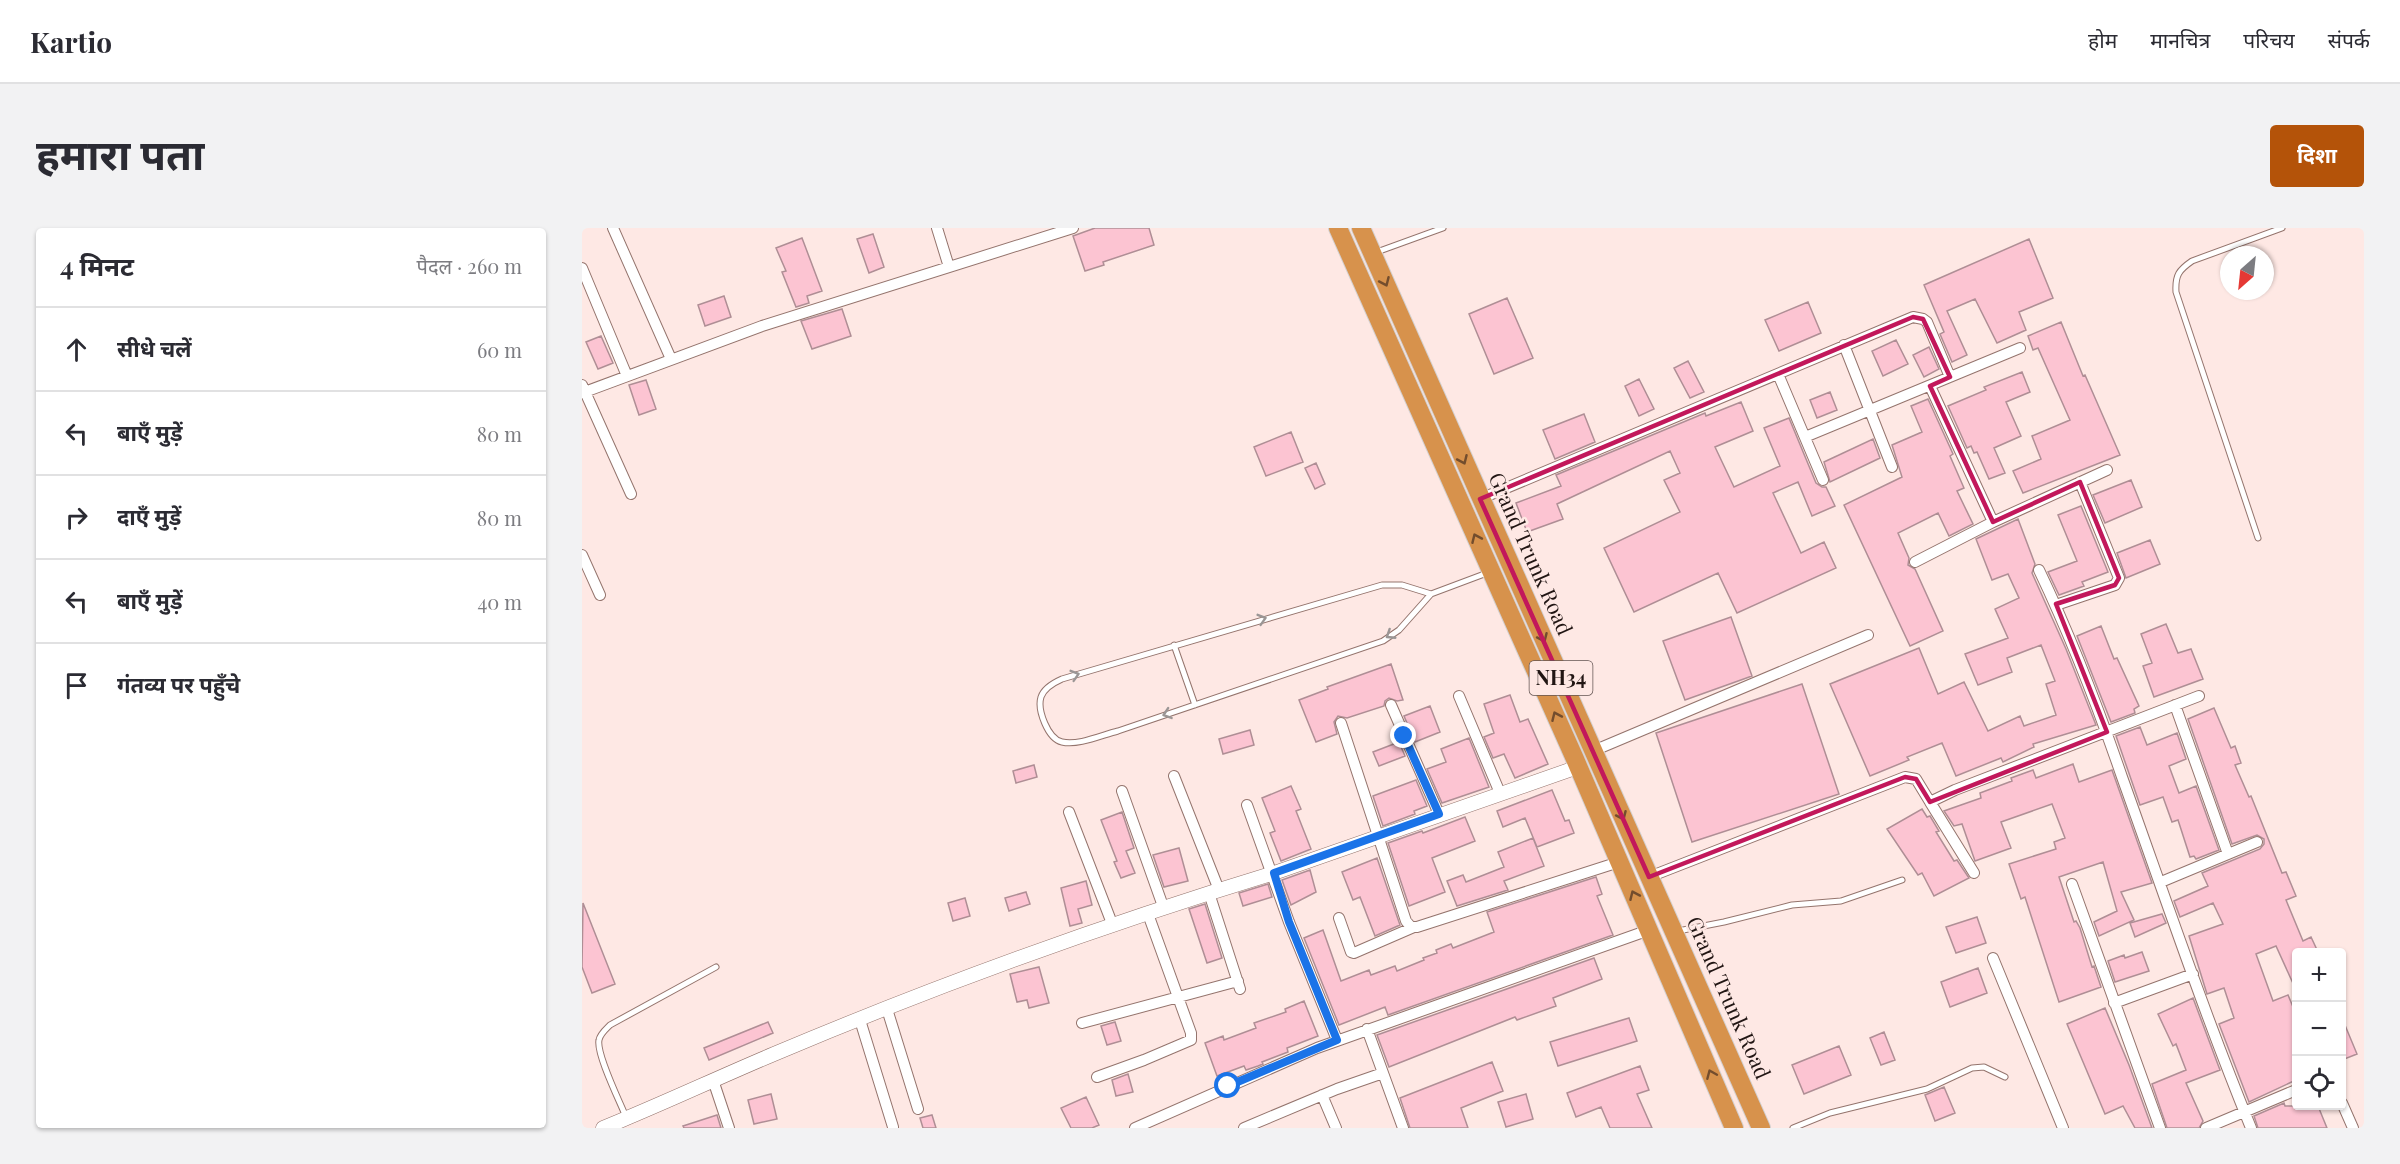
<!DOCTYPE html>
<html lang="hi">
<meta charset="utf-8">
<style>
:root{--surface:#fff;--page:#f2f2f3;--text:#2b2b33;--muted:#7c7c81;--line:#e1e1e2;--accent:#b45309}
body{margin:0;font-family:"Playfair Display","Noto Sans Devanagari",serif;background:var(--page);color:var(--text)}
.controls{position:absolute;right:18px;bottom:18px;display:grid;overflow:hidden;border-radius:6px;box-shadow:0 2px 4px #0004}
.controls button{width:54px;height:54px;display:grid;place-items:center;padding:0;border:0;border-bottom:2px solid var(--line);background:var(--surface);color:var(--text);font:30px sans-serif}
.compass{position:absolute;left:1638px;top:18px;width:54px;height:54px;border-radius:50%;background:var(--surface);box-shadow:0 2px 4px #0004;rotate:207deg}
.stop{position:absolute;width:18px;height:18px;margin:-14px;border:4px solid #1a73e8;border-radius:50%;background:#fff}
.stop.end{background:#1a73e8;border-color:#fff;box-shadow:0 2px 6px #0008}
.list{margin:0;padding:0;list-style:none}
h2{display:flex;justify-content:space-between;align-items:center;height:78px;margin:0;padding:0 24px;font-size:26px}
h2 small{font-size:20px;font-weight:400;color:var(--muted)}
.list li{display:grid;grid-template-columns:39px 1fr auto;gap:18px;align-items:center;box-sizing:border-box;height:84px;padding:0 24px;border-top:2px solid var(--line)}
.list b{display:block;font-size:22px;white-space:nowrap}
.list em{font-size:20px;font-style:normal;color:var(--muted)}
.icon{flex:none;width:33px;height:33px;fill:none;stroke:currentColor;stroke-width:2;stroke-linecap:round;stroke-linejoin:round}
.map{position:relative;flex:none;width:1782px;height:900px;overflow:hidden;border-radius:6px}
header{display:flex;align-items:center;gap:36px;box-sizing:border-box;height:84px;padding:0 30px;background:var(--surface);border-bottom:2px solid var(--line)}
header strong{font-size:28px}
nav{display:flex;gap:33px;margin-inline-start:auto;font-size:21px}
.intro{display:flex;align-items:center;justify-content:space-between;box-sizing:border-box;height:144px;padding:0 36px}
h1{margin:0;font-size:42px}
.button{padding:15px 27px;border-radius:6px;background:var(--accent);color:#fff;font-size:21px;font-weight:700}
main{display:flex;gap:36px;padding:0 36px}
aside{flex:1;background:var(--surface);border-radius:6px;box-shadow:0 2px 4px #0004}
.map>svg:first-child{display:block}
</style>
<header>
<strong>Kartio</strong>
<nav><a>होम</a><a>मानचित्र</a><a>परिचय</a><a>संपर्क</a></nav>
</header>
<div class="intro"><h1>हमारा पता</h1><a class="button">दिशा</a></div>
<main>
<aside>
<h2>4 मिनट<small>पैदल · 260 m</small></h2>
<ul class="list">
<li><svg class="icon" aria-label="ahead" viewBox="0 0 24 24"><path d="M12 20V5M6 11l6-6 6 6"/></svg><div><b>सीधे चलें</b></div><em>60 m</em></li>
<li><svg class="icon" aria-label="left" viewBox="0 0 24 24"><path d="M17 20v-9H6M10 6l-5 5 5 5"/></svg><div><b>बाएँ मुड़ें</b></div><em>80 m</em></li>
<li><svg class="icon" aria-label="right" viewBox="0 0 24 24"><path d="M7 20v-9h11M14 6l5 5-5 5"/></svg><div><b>दाएँ मुड़ें</b></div><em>80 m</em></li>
<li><svg class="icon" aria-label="left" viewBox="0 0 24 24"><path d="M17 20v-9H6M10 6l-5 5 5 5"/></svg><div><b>बाएँ मुड़ें</b></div><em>40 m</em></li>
<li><svg class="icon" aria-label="arrive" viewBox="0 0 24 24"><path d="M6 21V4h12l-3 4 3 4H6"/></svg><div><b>गंतव्य पर पहुँचे</b></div></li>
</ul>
</aside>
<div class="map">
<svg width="1782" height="900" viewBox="0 0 1782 900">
<rect width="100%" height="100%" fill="#fee8e4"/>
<!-- building -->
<path fill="#fcc4d2" stroke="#af8e95" stroke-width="1.5" d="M513,0H567L572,17L521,34L522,37L503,43L491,8Z
M291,6L302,39L287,45L275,11Z
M220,10L240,63L225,68L227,75L214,79L200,44L204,43L194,20Z
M1447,11L1471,70L1437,84L1444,102L1415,115L1393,71L1365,83L1385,127L1370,134L1358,106L1362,104L1342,57Z
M142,68L149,89L123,98L116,77Z
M925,70L951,130L912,146L887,86Z
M1226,74L1239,105L1197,123L1183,92Z
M260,81L269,108L230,121L219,93Z
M1479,94L1501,148L1503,147L1538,227L1441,265L1431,243L1459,231L1450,208L1488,192L1456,120L1451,122L1446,108Z
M19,108L31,135L16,141L4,114Z
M1314,112L1326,136L1301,148L1290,123Z
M1347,119L1357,141L1342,149L1331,127Z
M1106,133L1122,164L1108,170L1092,140Z
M1440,144L1448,164L1424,174L1439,208L1412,220L1423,245L1407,251L1395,224L1392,225L1389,218L1385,220L1366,178L1404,162L1402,159Z
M1057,151L1072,181L1057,188L1043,158Z
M64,152L74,181L57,187L47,157Z
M1248,164L1255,182L1235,190L1228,172Z
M1346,171L1371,226L1368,228L1382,260L1375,263L1391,296L1367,308L1356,285L1316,305L1327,330L1326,337L1333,341L1361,403L1328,418L1262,277L1320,249L1310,217L1340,204L1329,178Z
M1159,174L1171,203L1133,219L1152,259L1198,238L1182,200L1207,190L1234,255L1240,259H1244L1253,278L1230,288L1216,254L1191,265L1219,325L1242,314L1254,340L1155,385L1136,345L1052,384L1022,320L1098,284L1082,252L1098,245L1088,223L975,276L981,291L945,304L934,275L979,258L974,247L1123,185L1124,188Z
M1002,186L1013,214L973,231L961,202Z
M709,204L721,234L684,248L672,219Z
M1291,211L1298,230L1248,254L1242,234Z
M734,235L743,256L733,261L723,240Z
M1549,252L1560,279L1523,295L1511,267Z
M1499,278L1526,344L1500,354L1502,358L1477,367L1466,344L1495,333L1476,287Z
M1436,291L1453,336L1450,345L1484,421L1514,497L1451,516L1452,519L1421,534L1419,530L1374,548L1360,515L1325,529L1327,532L1288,548L1248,456L1337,420L1356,466L1382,454L1406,503L1438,488L1442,498L1474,487L1464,456L1473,453L1459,417L1425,430L1430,444L1396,457L1383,426L1426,410L1413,381L1437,370L1426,346L1410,352L1394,311Z
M1568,312L1578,336L1544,350L1535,325Z
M1149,389L1170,448L1103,472L1081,413Z
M1584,396L1596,425L1609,421L1621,451L1572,469L1561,438L1570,435L1559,406Z
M1519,398L1532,431L1535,430L1557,478L1552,481L1553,485L1529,494L1495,408Z
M809,436L821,472L815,473L807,470L803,473L802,478L765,490L756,488L752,494L755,506L734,514L717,472L746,461L745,459Z
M1220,456L1257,566L1110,614L1074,505Z
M928,467L938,494L946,491L966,536L933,550L922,526L911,530L902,509L912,505L902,476Z
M848,478L858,504L833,514L822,488Z
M1632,480L1649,520L1653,518L1659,535L1653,537L1667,569L1669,568L1700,645L1704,644L1714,668L1704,672L1721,713L1729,709L1736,724H1714V762L1694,718L1674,726L1691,773L1706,767L1714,786V852L1667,874L1637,796L1652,790L1642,760L1625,766L1607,708L1641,696L1631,675L1598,689L1592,673L1626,658L1620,645L1678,621L1682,616V611L1675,607L1650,616L1606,491Z
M1558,499L1565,517L1595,505L1604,531L1587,538L1597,565L1614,558L1637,622L1614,631L1612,628L1608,629L1596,592L1590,594L1581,569L1558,577L1534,508Z
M668,502L672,517L641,526L637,511Z
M887,510L907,559L860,575L845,541L864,534L859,521Z
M817,514L823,528L797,538L791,524Z
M1491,536L1497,554L1530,542L1570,655L1539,664L1552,692L1517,708L1512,694L1535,683L1521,634L1477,649L1492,694L1494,693L1498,700L1510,739L1512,738L1519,759L1477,774L1443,669L1439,671L1427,636L1474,621L1472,614L1483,610L1470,576L1419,594L1429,620L1393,633L1380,596L1372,598L1362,583L1399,570L1398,565L1430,553L1429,550L1451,542L1454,550Z
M452,537L455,549L434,555L431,543Z
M834,552L845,578L832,583L833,586L801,598L791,568Z
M709,558L719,581L714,583L729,621L699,633L688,605L693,603L680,570Z
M970,562L983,593L987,592L992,605L955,619L943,590L921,599L915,583Z
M1340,581L1345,589L1348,588L1357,603L1354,604L1372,633L1375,632L1387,650L1352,668L1340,645L1336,647L1305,601Z
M540,584L552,620L544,623L553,645L539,650L532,634L535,633L519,592Z
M883,589L893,613L850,630L863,664L827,678L806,615L840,603L841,605Z
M951,610L962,638L922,653L926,662L875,678L865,653L881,647L884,654L922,639L916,624Z
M597,620L606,653L582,659L571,627Z
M795,630L818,697L793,708L778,669L771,672L760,644Z
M728,642L734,664L709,677L700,652Z
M1014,649L1020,666L1015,668L1031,707L806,787L803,779L757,797L722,710L741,702L759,753L787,742L789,747L813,738L815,743L842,732L841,730L855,725L854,722L869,716L871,720L912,704L905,684Z
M504,653L510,677L496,681L500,695L488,698L479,660Z
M686,656L690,669L661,678L657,665Z
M444,664L448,676L427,683L423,670Z
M383,670L388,688L371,693L366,675Z
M1,675L33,756L10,765L0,739Z
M623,676L640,730L625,735L607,681Z
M1580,686L1584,695L1553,709L1548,695Z
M1395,689L1404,715L1374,725L1364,699Z
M1560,724L1567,743L1533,754L1526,733L1542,727L1543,730Z
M1012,730L1020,751L971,770L974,778L935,792L933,789L807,839L795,807Z
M457,739L467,775L447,780L445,772L435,774L428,746Z
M1396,740L1405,765L1368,779L1359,754Z
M1611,770L1638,842L1604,855L1621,893L1617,900H1585L1570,856L1604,842L1594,816L1591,818L1576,786Z
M722,773L736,808L705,820L706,824L680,834L681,836L676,838L664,842L662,838L635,848L623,815L641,808L642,812L674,800L672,795L704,784L703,781Z
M1523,780L1547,837L1570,900H1553L1541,878L1523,886L1485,796Z
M1047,790L1055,813L976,838L968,814Z
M1760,790L1775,826L1760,832Z
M186,794L191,805L127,832L122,820Z
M533,794L539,813L525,817L519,798Z
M1302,804L1313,832L1299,837L1288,810Z
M1257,818L1269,847L1222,866L1210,837Z
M910,834L921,863L879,880L886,900H828L818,870Z
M1058,838L1067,862L1055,866L1070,900H1028L1019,879L994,889L985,865Z
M546,846L551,864L534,868L530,852Z
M1362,859L1373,885L1353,893L1343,867Z
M189,866L195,891L172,896L166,872Z
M944,866L951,891L924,899L916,874Z
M504,869L517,897L510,900H489L479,880Z
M1702,875L1703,878H1736L1745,900H1676L1672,888Z
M135,887L139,900H102L101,898Z
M350,887L354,900H341L338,890Z"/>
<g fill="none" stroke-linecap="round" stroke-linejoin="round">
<defs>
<path id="service" d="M792,25L861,0
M1676,310L1594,64C1593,47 1597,42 1610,33L1700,0
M849,366L820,357H800L480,451C471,455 462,460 459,469C455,482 466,511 480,514C496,518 520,507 536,503L801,413L817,402L849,366L905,345
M592,417L613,477
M1096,703L1142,694L1210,677L1259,673L1320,652
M44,889C38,874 14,826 17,812C18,806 24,801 28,797L134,739
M1211,900L1248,885L1345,861L1390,840L1402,839L1423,849"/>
<path id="minor" d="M31,0L89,131
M355,0L367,39
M0,40L45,148
M1262,117L1310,239
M1196,146L1241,252
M0,157L49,266
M1348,158L1411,294
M0,165L180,98L491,0
M1223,209L1438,120
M898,271L1331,89L1341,91L1345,94L1368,149
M0,327L18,367
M1333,334L1411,294L1525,242
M1457,342C1489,409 1516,479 1540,549C1582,666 1622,785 1669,900
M1474,377L1533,357L1537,350L1498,254
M877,468L918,565
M809,477L857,586
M1593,477L1646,626
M759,495L824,693L829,699H835L1037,634
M1011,523L1286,407
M592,548L637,662
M540,563L582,681
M1348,574L1392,645
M665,577L707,694L755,812
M487,584L531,698
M1067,649L1323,549L1334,551L1348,574L1373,562L1617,468
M1579,654L1675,614
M1490,656L1578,900
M627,665L658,761
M757,690L769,724L772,725L832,699
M1411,730L1481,900
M1532,775L1611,746
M305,781L336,881
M278,792L311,899
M500,795L656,753
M785,801L821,900
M515,849L562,832L609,812V805L566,686
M131,852L147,900
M740,867L754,900
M1760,875L1771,900
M553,900L735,820L1067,702
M662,900L755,861L801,845
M1624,900L1714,862"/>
<path id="tertiary" d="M21,900C78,877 135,850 192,826C353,758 524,696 692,645L996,539"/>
<path id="trunk" d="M756,0L993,531L1152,900
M779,0L1179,900"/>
</defs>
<!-- service casing -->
<use href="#service" stroke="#94746d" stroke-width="7"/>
<!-- minor casing -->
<use href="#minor" stroke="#94746d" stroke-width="12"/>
<!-- tertiary casing -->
<use href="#tertiary" stroke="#94746d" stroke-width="15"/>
<!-- trunk casing -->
<use href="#trunk" stroke="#d3d0d0" stroke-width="20"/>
<!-- service -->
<use href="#service" stroke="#fff" stroke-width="5"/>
<!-- minor -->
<use href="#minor" stroke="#fff" stroke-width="10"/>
<!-- tertiary -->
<use href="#tertiary" stroke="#fff" stroke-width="14"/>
<!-- trunk -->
<use href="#trunk" stroke="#d7924c" stroke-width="18"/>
</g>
<!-- one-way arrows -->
<defs><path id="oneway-chevron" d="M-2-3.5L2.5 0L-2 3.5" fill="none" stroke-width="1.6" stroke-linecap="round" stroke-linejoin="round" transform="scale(1.5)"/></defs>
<g stroke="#734d2d">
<use href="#oneway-chevron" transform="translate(803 54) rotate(66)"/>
<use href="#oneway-chevron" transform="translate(881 232) rotate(66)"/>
<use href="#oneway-chevron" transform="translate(894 310) rotate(-114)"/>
<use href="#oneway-chevron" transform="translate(961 410) rotate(66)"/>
<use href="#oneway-chevron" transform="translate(974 488) rotate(-114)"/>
<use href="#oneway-chevron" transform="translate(1040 588) rotate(66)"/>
<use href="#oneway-chevron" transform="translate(1052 667) rotate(-114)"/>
<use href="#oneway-chevron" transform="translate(1129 846) rotate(-113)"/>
</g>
<g stroke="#9b9695">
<use href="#oneway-chevron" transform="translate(680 391) rotate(-17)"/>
<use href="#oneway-chevron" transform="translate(808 407) rotate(147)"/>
<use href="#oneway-chevron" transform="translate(493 447) rotate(-17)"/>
<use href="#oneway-chevron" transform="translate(585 486) rotate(161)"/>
</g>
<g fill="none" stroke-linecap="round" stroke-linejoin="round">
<!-- route -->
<path stroke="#1a73e8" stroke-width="8" d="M646,858L755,812L707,694L692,645L857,586L822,508"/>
</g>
<!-- marked area -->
<path fill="none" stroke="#c2185b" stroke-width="4.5" stroke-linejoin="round" d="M1331,89L1341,91L1368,149L1348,158L1411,294L1498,254L1537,350L1533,357L1474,376L1525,504L1348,574L1334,551L1323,549L1067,649L898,271Z"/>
<g text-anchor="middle" stroke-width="5" stroke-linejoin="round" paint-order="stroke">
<!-- shield labels -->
<rect fill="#fee8e4" stroke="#635452" stroke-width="1.5" x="947.5" y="433" width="63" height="34" rx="4.5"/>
<g font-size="20" font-weight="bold" fill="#211513">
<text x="979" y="457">NH34</text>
</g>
<!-- street labels -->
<g font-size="21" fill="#211513" stroke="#fee8e4">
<text transform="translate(948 326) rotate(66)" y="7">Grand Trunk Road</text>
<text transform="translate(1146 770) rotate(66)" y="7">Grand Trunk Road</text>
</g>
</g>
</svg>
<div class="controls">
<button>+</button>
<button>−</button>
<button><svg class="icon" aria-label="locate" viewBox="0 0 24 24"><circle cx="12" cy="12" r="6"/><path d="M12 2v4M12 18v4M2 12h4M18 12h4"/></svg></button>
</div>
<svg class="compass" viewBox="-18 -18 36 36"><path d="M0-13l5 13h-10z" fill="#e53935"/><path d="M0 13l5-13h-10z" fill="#7c7c81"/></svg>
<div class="stop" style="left:646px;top:858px"></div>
<div class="stop end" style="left:822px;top:508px"></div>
</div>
</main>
